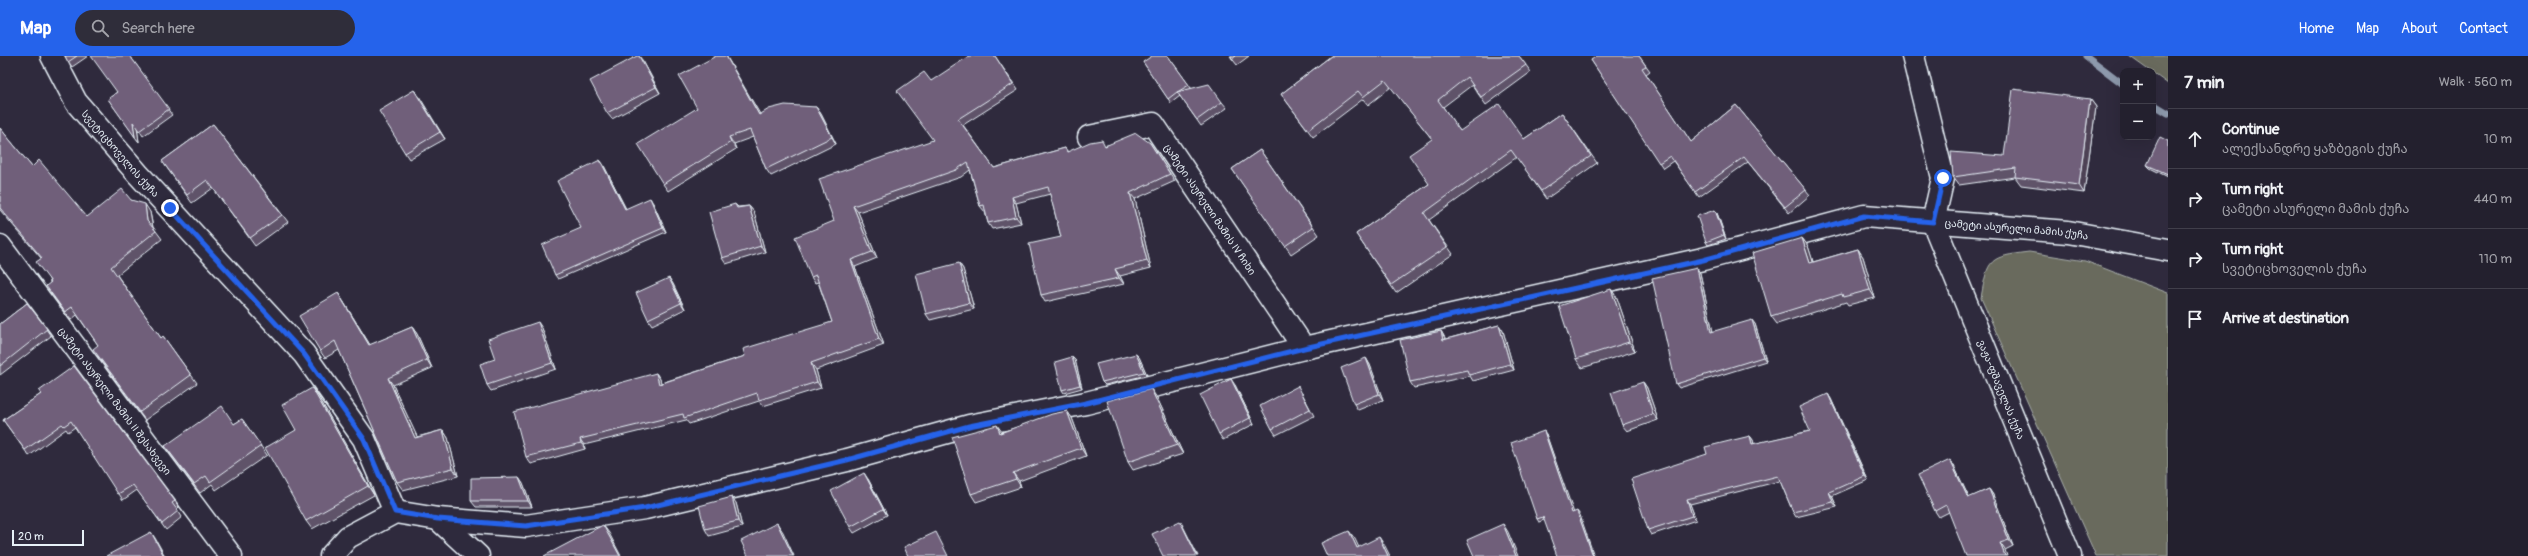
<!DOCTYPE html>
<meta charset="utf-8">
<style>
:root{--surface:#23202e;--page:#2f2d3a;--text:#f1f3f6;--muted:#a3a3aa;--line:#403e4a;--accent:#2563eb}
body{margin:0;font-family:Pangolin,"Noto Sans Georgian",sans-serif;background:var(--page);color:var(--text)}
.controls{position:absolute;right:12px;top:12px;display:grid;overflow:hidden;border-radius:8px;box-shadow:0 4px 16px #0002}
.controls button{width:36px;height:36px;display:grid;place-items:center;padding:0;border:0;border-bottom:1px solid var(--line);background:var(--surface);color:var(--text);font:20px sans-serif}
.scale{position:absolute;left:12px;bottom:10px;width:72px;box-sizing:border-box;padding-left:4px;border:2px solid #e8f1f8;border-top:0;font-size:11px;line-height:14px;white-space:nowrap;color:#e8f1f8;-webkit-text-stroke:3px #2f2a3d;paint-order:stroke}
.stop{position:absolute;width:12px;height:12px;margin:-9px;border:3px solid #2563eb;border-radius:50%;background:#fff}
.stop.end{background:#2563eb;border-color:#fff;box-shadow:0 1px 4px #0008}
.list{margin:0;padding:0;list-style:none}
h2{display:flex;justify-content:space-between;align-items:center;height:52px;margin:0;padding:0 16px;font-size:17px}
h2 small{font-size:13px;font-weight:400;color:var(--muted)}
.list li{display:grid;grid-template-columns:26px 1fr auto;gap:12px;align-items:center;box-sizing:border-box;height:60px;padding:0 16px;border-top:1px solid var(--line)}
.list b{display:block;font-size:15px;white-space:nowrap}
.list p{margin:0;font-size:13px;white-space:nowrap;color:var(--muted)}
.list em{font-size:13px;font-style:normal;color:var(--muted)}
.icon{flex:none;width:22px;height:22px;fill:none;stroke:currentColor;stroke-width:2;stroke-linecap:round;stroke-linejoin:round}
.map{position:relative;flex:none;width:2168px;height:500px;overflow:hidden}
header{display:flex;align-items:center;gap:24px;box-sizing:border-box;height:56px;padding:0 20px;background:var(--accent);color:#fff}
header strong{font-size:19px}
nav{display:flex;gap:22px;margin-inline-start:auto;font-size:14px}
.search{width:280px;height:36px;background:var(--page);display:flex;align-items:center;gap:10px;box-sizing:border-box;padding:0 14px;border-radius:22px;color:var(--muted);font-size:15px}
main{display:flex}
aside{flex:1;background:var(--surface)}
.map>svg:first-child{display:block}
</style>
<header>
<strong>Map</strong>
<div class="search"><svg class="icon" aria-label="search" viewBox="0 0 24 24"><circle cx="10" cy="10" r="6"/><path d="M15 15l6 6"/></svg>Search here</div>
<nav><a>Home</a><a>Map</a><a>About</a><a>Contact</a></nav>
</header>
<main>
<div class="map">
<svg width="2168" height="500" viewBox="0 0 2168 500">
<rect width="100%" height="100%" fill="#2f2a3d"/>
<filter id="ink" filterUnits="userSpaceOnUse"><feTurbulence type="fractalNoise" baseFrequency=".025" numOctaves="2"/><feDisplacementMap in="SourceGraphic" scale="8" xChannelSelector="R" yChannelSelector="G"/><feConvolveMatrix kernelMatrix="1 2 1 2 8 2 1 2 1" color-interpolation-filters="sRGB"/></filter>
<g filter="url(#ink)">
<!-- green -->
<path fill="#696b5d" stroke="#a8aeaa" d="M2129,0H2168V28L2153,17V15H2150Z
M2029,196L2085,205L2168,237V500H2096L1981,242C1988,202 1989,201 2029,196Z"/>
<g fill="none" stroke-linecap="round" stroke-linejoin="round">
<!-- stream -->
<path stroke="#8d99ac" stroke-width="7" d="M2086,0L2123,28
M2153,48L2168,57"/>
<defs>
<g id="minor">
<path id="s1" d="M52,0L76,46L138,118L304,298L364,383L395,456"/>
<path d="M1913,0L1943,122L1933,166"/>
<path id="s2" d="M1089,81L1153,68L1304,292"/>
<path id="s3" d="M1933,166L2070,500"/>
<path id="s4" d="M0,190L231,500"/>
<path d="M438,463L478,500"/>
<path id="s5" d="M331,500L348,481L395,456L438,463L526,470L645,452L847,404L969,370L1086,347L1304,292L1703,203L1864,160L2068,176L2168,194"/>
</g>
</defs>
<!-- minor casing -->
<use href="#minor" stroke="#e8f1f8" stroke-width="25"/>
<!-- minor -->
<use href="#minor" stroke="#2f2a3d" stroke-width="22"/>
</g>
<!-- wall -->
<path fill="#5f5269" stroke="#e8f1f8" d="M65,0H88L72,11Z
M130,0L172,59L143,80L137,71L139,86L108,43L117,36Z
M716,0H726L759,58L816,51L821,58L836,88L771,120L766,113L753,81L734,88L736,93L668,135L663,128L697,52Z
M995,0L1018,34L963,69L994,112L1065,92L1068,96L1107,90L1150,87L1175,125L1135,143L1151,212L1120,220L1124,228L1045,246L1041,239L1061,181L1050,138L1016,147L1021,167L992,173L988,167L985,156L980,150L970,114L961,121L858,156L877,202L855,211L884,289L816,314L821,332L763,350L759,345L689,368L686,364L584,389L585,393L531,408L526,401L656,317L660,323L661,327L745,300L832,266L818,226L815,227L811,221L834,165L933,84L931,25Z
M1168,0L1191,32L1222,46L1227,52L1201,70L1180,40L1171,47L1143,6Z
M1230,0H1249L1237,9Z
M1331,0H1519L1531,16L1486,49L1472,29L1443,51L1460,75L1524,83L1562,57L1597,107L1546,143L1517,101L1429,164L1453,198L1396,237L1356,178L1429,128L1432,83L1391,31L1368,49L1363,43L1313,81L1281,38Z
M1639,0L1650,15L1646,18L1691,86L1736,49L1810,139L1789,157L1748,106L1699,141L1673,105L1663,112L1591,4Z
M643,5L660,37L612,63L607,57Z
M414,34L445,83L409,103L405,97Z
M2090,43L2096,51L2084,137L2021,129L2015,121L1959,129L1953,121L2004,100Z
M213,68L288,166L255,190L213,132L192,147L162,105Z
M0,72L32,111L87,161L131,144L150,156L153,171L162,183L117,219L161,282L163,280L197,327L145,364L98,301V289L77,259L71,264L51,238L50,226L41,202L0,154Z
M2168,85V121L2150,112L2147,109Z
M1260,94L1319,179L1291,198L1232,113Z
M600,104L603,108L626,153L653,147L666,176L558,223L555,219L581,172Z
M735,148L738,151L749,150L754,156L765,196L726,208L722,202Z
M1715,154L1717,157L1726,183L1708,189L1706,186Z
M1802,182L1808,190L1813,206L1858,193L1863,201L1875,242L1848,249L1846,246L1777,268L1771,260Z
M959,207L963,213L974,253L930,264L926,258Z
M1700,217L1713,276L1755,268L1766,305L1679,332L1676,328Z
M669,222L673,228L685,253L652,269L648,263Z
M1611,233L1617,242L1635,295L1582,312L1576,303Z
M338,237L343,245L370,289L412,271L417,278L432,312L393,329L417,381L443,374L448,382L458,420L403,434L397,426L339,294L325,302L320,295Z
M27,247L51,280L0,319V268Z
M1499,269L1503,275L1514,314L1473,325L1470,320L1414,332L1410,326L1441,275L1445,282L1446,283Z
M542,272L556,313L491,335L487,329L495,303Z
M1136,298L1139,301L1147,319L1105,329L1102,326Z
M1366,302L1370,309L1383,344L1358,354L1354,348Z
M1075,304L1082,332L1064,337L1062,334Z
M1643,326L1647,332L1658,364L1627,375L1622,369Z
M1235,329L1254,368L1223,384L1219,378Z
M312,332L318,340L374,439L312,473L306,465L296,374Z
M1302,337L1314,360L1276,379L1272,373Z
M41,338L175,445L179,451L177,453L182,461L166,474L137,434L123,444L75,371L68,376L66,373L29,400L3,364Z
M1828,338L1831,343L1868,424L1832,440L1837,451L1796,461L1793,456L1780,425L1690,448L1696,464L1651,479L1648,474L1707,398L1750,380L1753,384L1754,388L1810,375Z
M1157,342L1183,398L1133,414L1128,406Z
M1067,355L1072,362L1086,400L1019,425L1021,431L976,446L971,438L1002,376Z
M242,363L267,399L216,434L212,428L200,437L165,390L234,368Z
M1546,378L1573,457L1580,459L1544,464L1539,466L1537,463Z
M1954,410L1969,442L1989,433L1993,439L2013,490L2005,494L1949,456L1939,461L1935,455Z
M519,421L523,427L532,451H476L471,445Z
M868,423L887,459L854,477L850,471Z
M736,447L742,471L709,480L705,473Z"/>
<!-- shaded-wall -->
<path fill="#4e4255" stroke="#e8f1f8" d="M639,0L643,5L660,37L656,31Z
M726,0L728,3L764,65L759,59Z
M414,34L419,40L445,83L440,76Z
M2090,43L2096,51L2084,137L2079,129Z
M816,51L821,58L836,88L832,81Z
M133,66L137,71L139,86L135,81Z
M729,81L734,88L736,93L731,86Z
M600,104L603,108L628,157L625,153Z
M1130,137L1135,143L1151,212L1147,205Z
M1012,141L1016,147L1021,167L1016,161Z
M650,142L653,147L666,176L663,172Z
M145,148L150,156L153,173L147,165Z
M749,150L754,156L765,196L761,190Z
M853,150L858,156L877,202L872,196Z
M1715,154L1717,157L1726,183L1724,179Z
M1802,182L1808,190L1816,215L1810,207Z
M1858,193L1863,201L1875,242L1870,234Z
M851,204L855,211L884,289L879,283Z
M959,207L963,213L974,253L969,247Z
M1697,212L1700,217L1714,281L1711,276Z
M1115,213L1120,220L1124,228L1119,222Z
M669,222L673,228L685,253L681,247Z
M1611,233L1617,242L1635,295L1629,286Z
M338,237L343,245L375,297L369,289Z
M1752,264L1755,268L1766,305L1763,301Z
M538,266L542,272L556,313L552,307Z
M1499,269L1503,275L1514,314L1510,308Z
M412,271L417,278L432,312L427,304Z
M1441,275L1445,282L1447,290L1443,284Z
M1136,298L1139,301L1147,319L1144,316Z
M1072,301L1075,304L1082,332L1080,329Z
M1366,302L1370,309L1383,344L1379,338Z
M811,307L816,314L821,332L817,326Z
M656,317L660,323L663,335L659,328Z
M388,322L393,329L421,389L415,382Z
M1231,323L1235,329L1254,368L1250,362Z
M1643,326L1647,332L1658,364L1653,358Z
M312,332L318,340L374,439L368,430Z
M1151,333L1157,342L1183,398L1177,389Z
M1828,338L1831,343L1868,424L1865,420Z
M1067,355L1072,362L1086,400L1081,392Z
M997,369L1002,376L1000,377Z
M443,374L448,382L458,420L453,412Z
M1544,375L1546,378L1575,460L1572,457Z
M1750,380L1753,384L1755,393L1752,388Z
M580,383L584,389L585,393L581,387Z
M1950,404L1954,410L1972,448L1968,442Z
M864,417L868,423L887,459L883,453Z
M1013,417L1019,425L1021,431L1016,423Z
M519,421L523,427L532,451L528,445Z
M1989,433L1993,439L2013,490L2009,484Z
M1829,436L1832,440L1837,451L1833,446Z
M732,441L736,447L742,471L738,465Z
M1687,443L1690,448L1696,464L1692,460Z
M1577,455L1580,459L1594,500H1593Z
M1180,465L1182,468L1198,500H1197Z
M777,467L783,476L794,500H793Z
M1503,468L1508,476L1518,500H1516Z
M603,469L609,477L621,500H620Z
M1349,475L1355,483L1363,500L1357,492Z
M151,476L155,482L165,500H164Z
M1379,481L1385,490L1390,500H1388Z
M2000,487L2005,494L2007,500H2005Z"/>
<!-- building -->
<path fill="#6f5f7a" stroke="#e8f1f8" d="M65,0H77L68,6Z
M91,0H130L169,53L139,75L133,66L135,81L108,43L117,36Z
M637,0H639L656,31L607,57L590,25Z
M716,0H726L759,59L769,53L785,49L816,51L832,81L766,113L750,74L729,81L731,86L663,128L638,88L697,52L679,20Z
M969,0H995L1013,28L958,63L994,112L1065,92L1067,96L1090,86L1102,84L1105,90L1136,77L1150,87L1170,118L1130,137L1147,205L1115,213L1119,222L1041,239L1029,188L1061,181L1048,131L1012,141L1016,161L988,167L984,149L980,150L968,106L956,114L853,150L872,196L851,204L879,283L811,307L817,326L759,344L757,337L684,362L683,358L580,383L581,387L526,401L514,356L656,317L659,328L745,300L743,293L832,266L816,219L811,221L795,181L834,165L819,123L933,84L897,35L924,16L931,25Z
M1152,0H1168L1189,29L1179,35L1177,36L1168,43L1143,6Z
M1231,0H1236L1232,3Z
M1331,0H1519L1526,9L1481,41L1467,21L1438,44L1460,75L1499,48L1524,83L1562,57L1591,100L1541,135L1511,94L1424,157L1447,191L1391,229L1356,178L1429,128L1409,99L1432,83L1385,24L1363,41L1358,35L1308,74L1281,38Z
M1597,0H1639L1646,10L1642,12L1691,86L1736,49L1806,134L1785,151L1744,101L1695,136L1670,100L1659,107L1591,4Z
M1209,28L1222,46L1197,64L1177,36Z
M2013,33L2090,43L2079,129L2015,121L2016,112L1953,121L1951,96L2004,100Z
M414,34L440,76L405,97L379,55Z
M213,68L282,159L250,182L207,124L187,139L162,105Z
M0,72L32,111L39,104L87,161L122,133L131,144L145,148L147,165L156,175L111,211L161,282L163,280L191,319L140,356L93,293L98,289L72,251L65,256L46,230L51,226L36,206L42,202L0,152Z
M2160,81L2168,85V118L2147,109Z
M1260,94L1313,171L1285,190L1232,113Z
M600,104L625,153L650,142L663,172L555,219L542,189L581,172L557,125Z
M735,148L737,152L749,150L761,190L722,202L709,156Z
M1715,154L1724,179L1706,186L1697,160Z
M1802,182L1810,207L1858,193L1870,234L1843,241L1842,238L1771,260L1752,197Z
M959,207L969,247L926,258L916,218Z
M1697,212L1711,276L1752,264L1763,301L1676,328L1652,222Z
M669,222L681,247L648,263L636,237Z
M1611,233L1629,286L1576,303L1559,250Z
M338,237L369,289L412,271L427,304L388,322L415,382L443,374L453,412L397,426L335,285L320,295L299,260Z
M27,247L47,273L0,310V268Z
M538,266L552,307L487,329L480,308L495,303L488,283Z
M1499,269L1510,308L1469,319L1467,314L1410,326L1400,284L1441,275L1443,284Z
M1136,298L1144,316L1102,326L1096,308Z
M1072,301L1080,329L1062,334L1055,306Z
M1366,302L1379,338L1354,348L1341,312Z
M74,310L175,445L172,447L178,455L162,468L133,429L118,438L71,365L64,370L62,368L25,394L3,364L41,338L39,335Z
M1231,323L1250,362L1219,378L1200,339Z
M1643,326L1653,358L1622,369L1611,337Z
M1298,330L1310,353L1272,373L1260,350Z
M312,332L368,430L306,465L265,392L296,374L282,349Z
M1151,333L1177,389L1128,406L1107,345Z
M1828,338L1865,420L1829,436L1833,446L1793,456L1778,420L1687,443L1692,460L1648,474L1631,423L1707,398L1705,391L1750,380L1752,388L1810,375L1799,351Z
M222,350L234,368L242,363L261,390L210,426L206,420L194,428L165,390Z
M1067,355L1081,392L1013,417L1016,423L971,438L952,381L997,369L1000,377L1052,358Z
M1544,375L1572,457L1577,455L1593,500H1557L1543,461L1537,463L1511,387Z
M1950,404L1968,442L1989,433L2009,484L2000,487L2005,500H1966L1946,449L1935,455L1918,419Z
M864,417L883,453L850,471L831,435Z
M519,421L528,445H471V422Z
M732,441L738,465L705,473L699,450Z
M1180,465L1197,500H1163L1152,478Z
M777,467L793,500H748L741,485Z
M1503,468L1516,500H1474L1467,484Z
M603,469L620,500H544Z
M1349,475L1357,492L1379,481L1388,500H1327L1321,487Z
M151,476L164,500H106Z
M936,476L948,500H908L904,491Z"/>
</g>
<g fill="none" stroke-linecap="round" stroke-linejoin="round" filter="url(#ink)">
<!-- route -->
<path stroke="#2563eb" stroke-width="5" d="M170,152L304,298L364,383L395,456L438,463L526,470L645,452L847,404L969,370L1086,347L1304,292L1703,204L1864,160L1933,166L1943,122"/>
</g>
<g text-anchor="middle" stroke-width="4" stroke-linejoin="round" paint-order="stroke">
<!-- street labels -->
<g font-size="10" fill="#e8f1f8" stroke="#2f2a3d">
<text dy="4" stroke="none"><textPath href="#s1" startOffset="120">სვეტიცხოველის ქუჩა</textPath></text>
<text dy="4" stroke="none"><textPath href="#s2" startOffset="168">ცამეტი ასურელი მამის IV ჩიხი</textPath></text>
<text dy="4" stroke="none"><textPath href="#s5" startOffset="1738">ცამეტი ასურელი მამის ქუჩა</textPath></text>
<text dy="4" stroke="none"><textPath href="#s3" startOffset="181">ვაჟა-ფშაველას ქუჩა</textPath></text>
<text dy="4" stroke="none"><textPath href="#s4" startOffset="193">ცამეტი ასურელი მამის II შესახვევი</textPath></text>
</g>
</g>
</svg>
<div class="controls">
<button>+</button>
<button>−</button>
</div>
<div class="scale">20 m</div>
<div class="stop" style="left:1943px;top:122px"></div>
<div class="stop end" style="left:170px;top:152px"></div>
</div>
<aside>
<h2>7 min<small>Walk · 560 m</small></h2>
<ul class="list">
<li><svg class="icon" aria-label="ahead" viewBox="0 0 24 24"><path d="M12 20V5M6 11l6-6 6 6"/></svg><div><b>Continue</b><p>ალექსანდრე ყაზბეგის ქუჩა</p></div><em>10 m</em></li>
<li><svg class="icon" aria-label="right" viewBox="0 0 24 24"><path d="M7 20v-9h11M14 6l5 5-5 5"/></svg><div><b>Turn right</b><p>ცამეტი ასურელი მამის ქუჩა</p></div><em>440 m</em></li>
<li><svg class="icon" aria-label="right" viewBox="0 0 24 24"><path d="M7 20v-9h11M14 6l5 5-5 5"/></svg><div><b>Turn right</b><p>სვეტიცხოველის ქუჩა</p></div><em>110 m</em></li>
<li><svg class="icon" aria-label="arrive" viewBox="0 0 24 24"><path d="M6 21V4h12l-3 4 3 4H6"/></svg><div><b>Arrive at destination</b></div></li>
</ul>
</aside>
</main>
